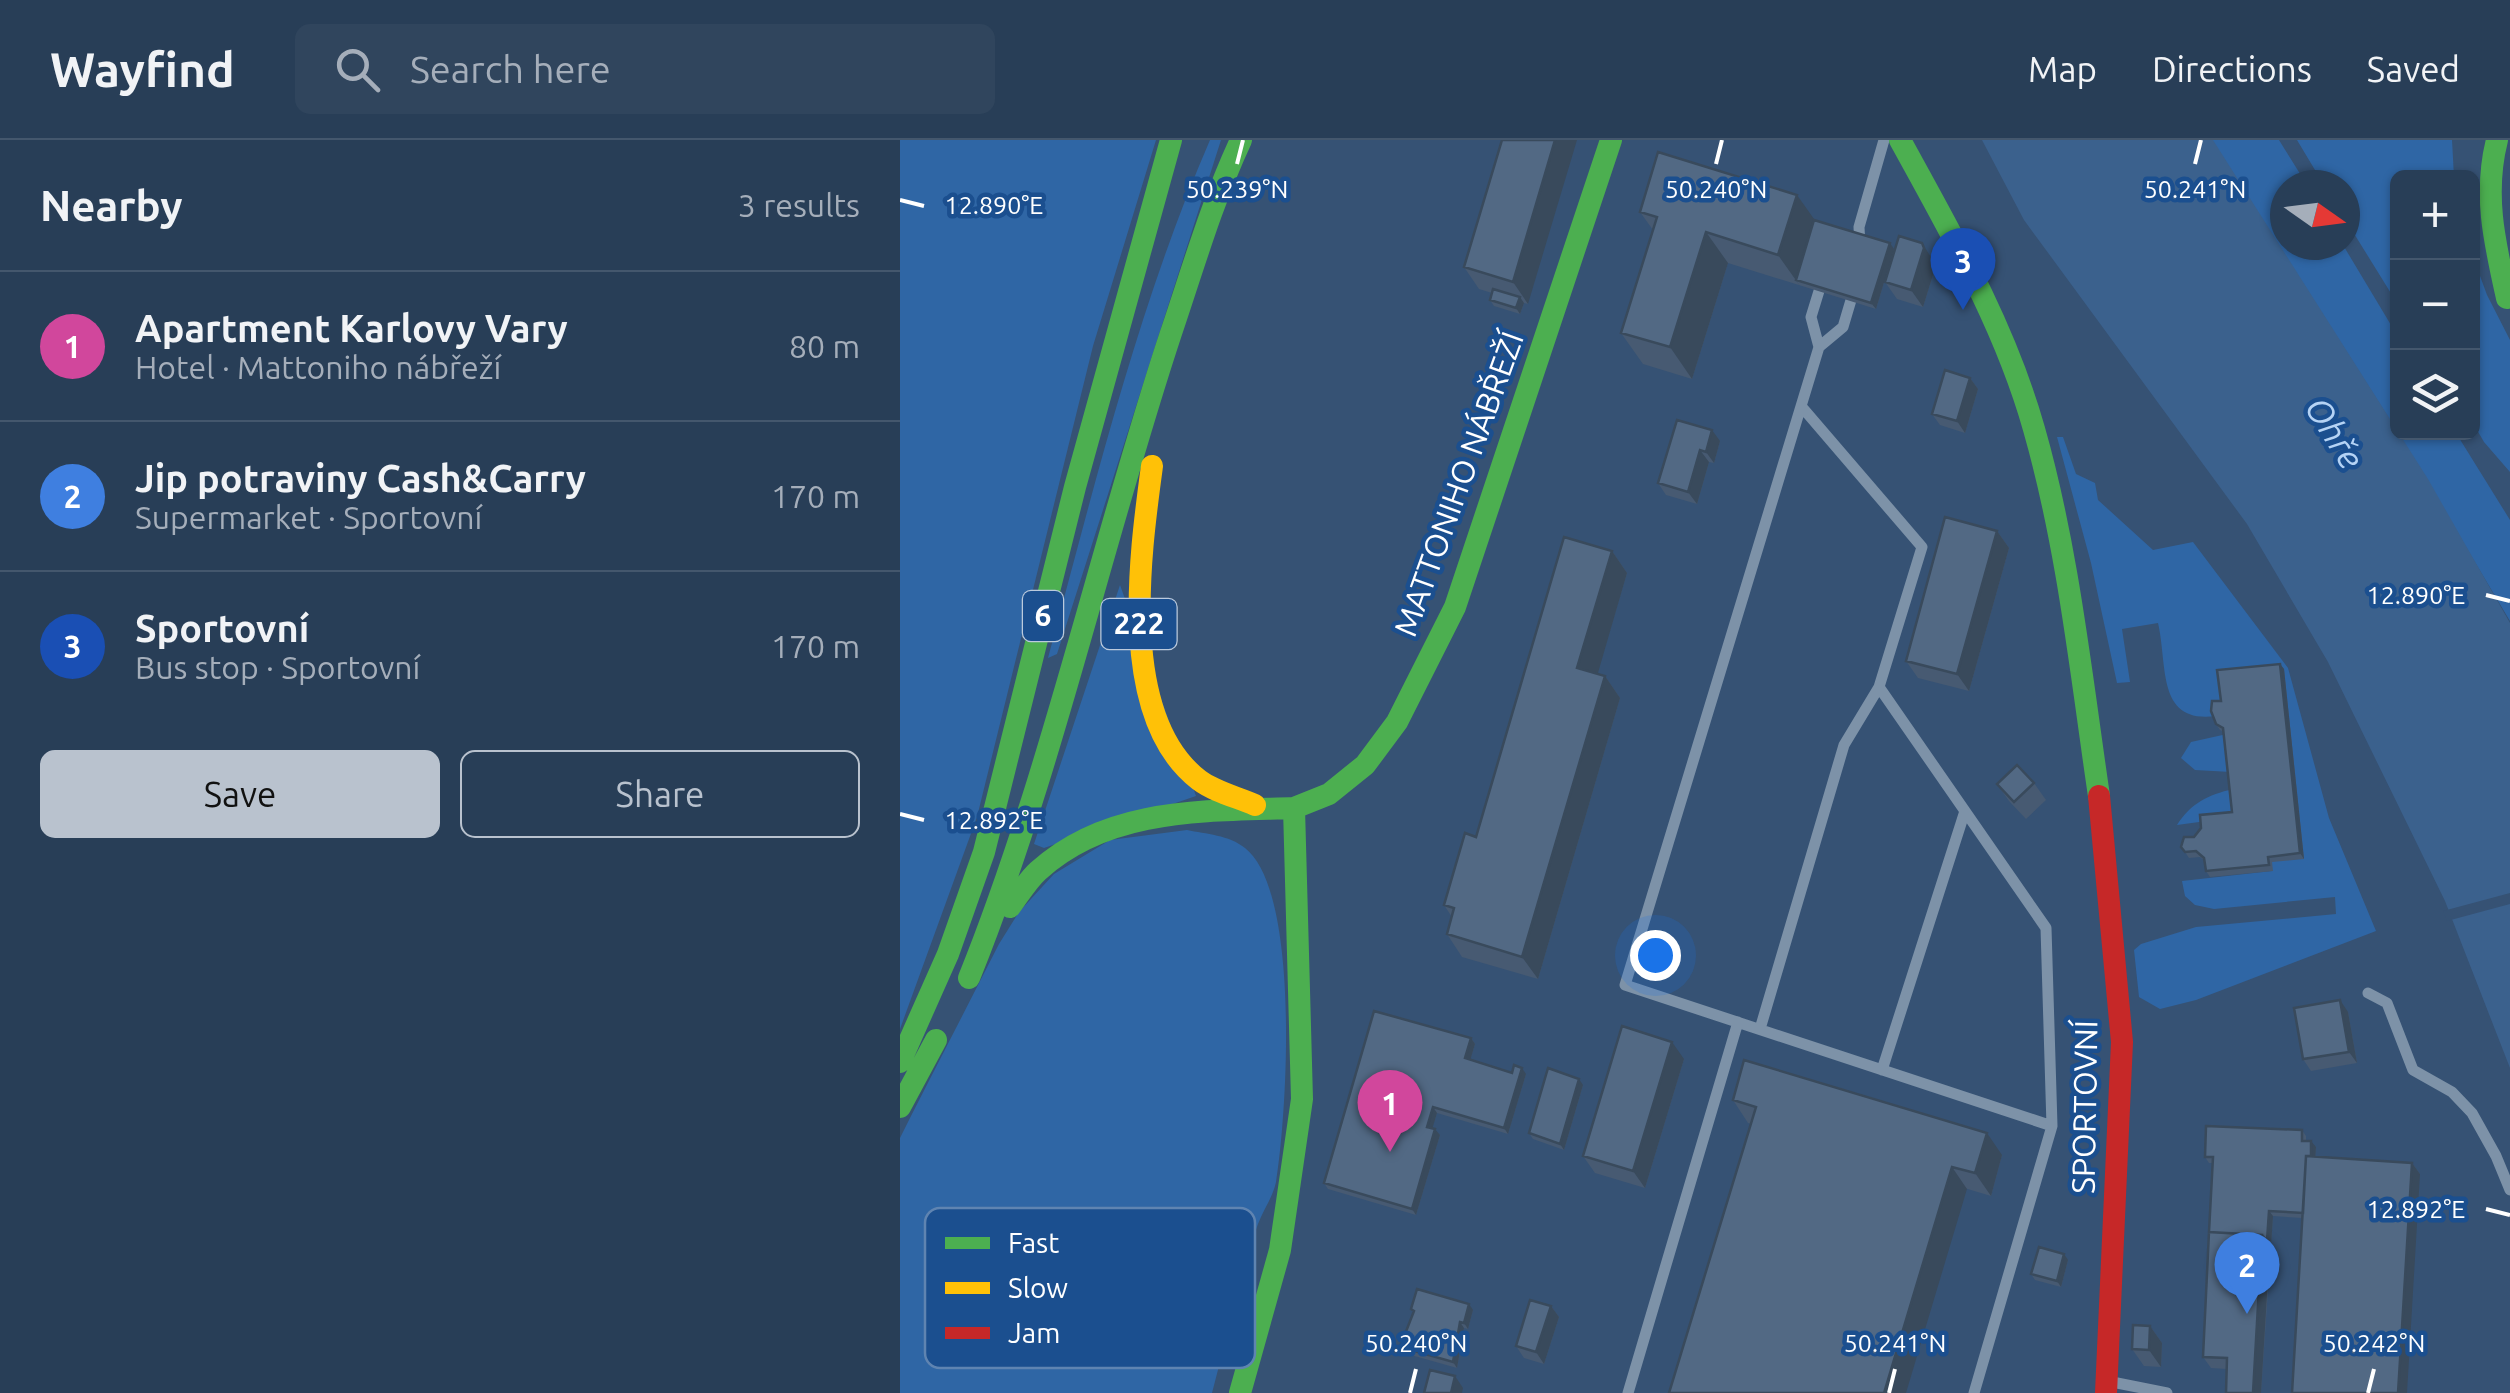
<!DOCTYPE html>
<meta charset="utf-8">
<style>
:root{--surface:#283e57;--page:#30455d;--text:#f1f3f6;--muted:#a5aeba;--line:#44576d;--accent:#b9c2ce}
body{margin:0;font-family:Ubuntu,sans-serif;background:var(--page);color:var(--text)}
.controls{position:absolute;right:30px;top:30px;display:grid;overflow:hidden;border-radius:15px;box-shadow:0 2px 8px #0004}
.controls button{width:90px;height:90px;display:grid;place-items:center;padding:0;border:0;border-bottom:2px solid var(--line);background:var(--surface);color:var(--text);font:50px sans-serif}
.compass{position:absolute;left:1370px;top:30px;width:90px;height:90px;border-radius:50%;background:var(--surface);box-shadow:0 2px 8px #0004;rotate:104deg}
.you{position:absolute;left:755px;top:815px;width:35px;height:35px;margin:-25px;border:8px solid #fff;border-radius:50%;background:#1a73e8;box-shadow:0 0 0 15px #1a73e833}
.badge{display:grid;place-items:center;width:65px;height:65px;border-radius:50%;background:var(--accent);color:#fff;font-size:32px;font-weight:700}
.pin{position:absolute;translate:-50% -82px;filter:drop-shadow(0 2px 5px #0008)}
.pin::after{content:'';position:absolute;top:52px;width:35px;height:30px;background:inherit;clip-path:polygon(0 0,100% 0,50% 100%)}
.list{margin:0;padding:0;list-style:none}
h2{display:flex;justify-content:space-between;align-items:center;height:130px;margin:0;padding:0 40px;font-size:42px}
h2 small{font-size:32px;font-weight:400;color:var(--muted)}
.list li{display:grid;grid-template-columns:65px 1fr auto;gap:30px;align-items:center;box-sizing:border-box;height:150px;padding:0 40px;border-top:2px solid var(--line)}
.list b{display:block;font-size:38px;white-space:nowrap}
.list p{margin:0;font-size:32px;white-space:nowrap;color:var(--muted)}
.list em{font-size:32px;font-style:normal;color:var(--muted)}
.actions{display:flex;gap:20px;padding:30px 40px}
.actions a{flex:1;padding:22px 0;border:2px solid var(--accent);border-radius:15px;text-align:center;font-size:35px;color:var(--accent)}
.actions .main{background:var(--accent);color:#111}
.icon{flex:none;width:55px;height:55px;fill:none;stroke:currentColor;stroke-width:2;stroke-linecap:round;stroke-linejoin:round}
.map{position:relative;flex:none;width:1610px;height:1253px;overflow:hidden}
header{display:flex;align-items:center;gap:60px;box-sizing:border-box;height:140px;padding:0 50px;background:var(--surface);border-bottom:2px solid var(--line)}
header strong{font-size:48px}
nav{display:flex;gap:55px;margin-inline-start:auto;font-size:35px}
.search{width:700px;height:90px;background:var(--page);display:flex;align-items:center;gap:25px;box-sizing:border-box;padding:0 35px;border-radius:15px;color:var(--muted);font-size:38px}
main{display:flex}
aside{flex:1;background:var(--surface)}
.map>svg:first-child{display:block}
</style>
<header>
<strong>Wayfind</strong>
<div class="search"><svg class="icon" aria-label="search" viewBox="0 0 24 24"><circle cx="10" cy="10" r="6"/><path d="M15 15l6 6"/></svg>Search here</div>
<nav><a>Map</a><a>Directions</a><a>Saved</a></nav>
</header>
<main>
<aside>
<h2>Nearby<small>3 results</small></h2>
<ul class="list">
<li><span class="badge" style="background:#d1479c">1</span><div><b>Apartment Karlovy Vary</b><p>Hotel · Mattoniho nábřeží</p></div><em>80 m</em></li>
<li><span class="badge" style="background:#3f7fe0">2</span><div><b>Jip potraviny Cash&amp;Carry</b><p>Supermarket · Sportovní</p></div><em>170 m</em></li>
<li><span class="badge" style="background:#1a4fb4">3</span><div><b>Sportovní</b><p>Bus stop · Sportovní</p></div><em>170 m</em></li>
</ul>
<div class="actions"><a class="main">Save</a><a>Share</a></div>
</aside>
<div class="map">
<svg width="1610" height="1253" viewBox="0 0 1610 1253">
<rect width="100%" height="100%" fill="#365274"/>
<!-- green -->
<path fill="#2f66a5" d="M0,0H256L193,206L77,677L0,889Z
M310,0H321L157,514L148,518C195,344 238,166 310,0Z
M1312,0H1379L1407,45H1385V105H1443L1497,195V291Z
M1397,0H1552L1554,37L1498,38L1497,163L1445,79V45H1424Z
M1572,114L1587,155L1610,200V332L1584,302L1573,283Z
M1498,293H1556L1610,380V481Z
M1157,297H1163L1176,334L1195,343L1198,360L1253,410L1293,402L1388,528L1429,678L1476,791L1296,860L1260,869L1239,857L1234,810L1241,804L1296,787L1436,774L1435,757L1314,769L1295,765L1285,756L1282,741L1372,731V722L1325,566L1316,576C1256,584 1268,526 1258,483L1222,489L1230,542L1217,543L1191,423Z
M220,445L296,656L144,708L134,704Z
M1327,594L1331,632L1295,630L1281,618L1291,602Z
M1333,649L1336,677L1277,685C1291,663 1308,655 1333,649Z
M287,690C306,694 329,695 345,708C401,752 387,975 376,1042C373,1057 363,1070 358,1084C339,1138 327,1197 312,1253H0V998L12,974L99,804L119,772L154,734L210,700Z"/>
<!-- water -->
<path fill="#3b618d" d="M1082,0H1313L1528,339L1610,483V928L1545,761L1428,522L1347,384L1124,80Z"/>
<!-- pier -->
<path fill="#365274" d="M1610,753V764L1547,781L1543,771Z"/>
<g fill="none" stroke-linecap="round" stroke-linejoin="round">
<!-- lane -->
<path stroke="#7d92a8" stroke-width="11" d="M960,107L959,87L984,0
M954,150L943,187L919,207L725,845L1152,986L1074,1253
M919,207L911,177L923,138
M901,266L1022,407L979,547L1146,788L1152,986
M1468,853L1487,863L1513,930L1552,952L1572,973L1596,1016L1610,1050
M860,889L944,605L979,547
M982,930L1065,671
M1207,1241L1267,1253
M728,1253L838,882"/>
<!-- fast -->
<path stroke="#4caf50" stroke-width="22" d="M1000,0C1051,93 1105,186 1134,289C1168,408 1181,534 1199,656
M1597,0C1583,55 1595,104 1607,158
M110,767C119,755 127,741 138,731C208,667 306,671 394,668
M69,838C153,629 200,407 271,193C293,128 312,62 341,0
M0,922L48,814L84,712L175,347L271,0
M0,967L36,900
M340,1253L380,1110L402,959L394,668L429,654L465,625L497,582L555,467L711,0"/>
<!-- slow -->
<path stroke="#ffc107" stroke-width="22" d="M252,326C240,414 217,577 299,640C315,652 337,657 355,665"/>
<!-- jam -->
<path stroke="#c62828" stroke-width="22" d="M1199,656L1222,902L1206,1253"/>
</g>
<!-- wall -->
<path fill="#475a72" d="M602,0L628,164L624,163L620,174L594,166L590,160L592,153L579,149L564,127Z
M740,72L914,80L994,109L976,169L828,123L792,239L743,224L721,193L753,90Z
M1034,120L1036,125L1023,167L997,159L985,142Z
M1070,238L1078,249L1065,293L1040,285L1032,274Z
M777,280L820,301L814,323L809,322L797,364L766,355L758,343Z
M1097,391L1109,408L1069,551L1018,538L1006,521Z
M712,411L727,433L697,534L705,536L720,558L638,839L562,817L547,794L552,777L544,765Z
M1380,524L1384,529L1404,719L1372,722L1373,731L1310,737L1306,731L1305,721L1300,717L1289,718L1285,712L1332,672L1324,592L1320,590L1316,584L1321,561Z
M1134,643L1146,660L1126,679L1109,661L1097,644Z
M1448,872L1457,923L1411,931L1403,919Z
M571,898L575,904L570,920L612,933L626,934L608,994L537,973L532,988L540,995L516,1075L428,1049L424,1043Z
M784,919L745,1048L695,1033L683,1016Z
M683,945L664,1010L633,999L629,993Z
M833,960L1102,1015L1091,1056L848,983Z
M1402,990L1406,996V1001L1416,1007L1415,1017L1512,1023L1520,1034L1402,1078L1373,1076L1361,1253H1326L1327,1229L1311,1228L1303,1217L1312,1023H1309L1305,1017Z
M1168,1120L1161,1147L1135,1140L1131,1134Z
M651,1166L659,1177L644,1224L624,1218L616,1206Z
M511,1169L573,1170L568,1189L564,1188L557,1228L504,1213L500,1207L514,1172Z
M1250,1186L1262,1203L1261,1227L1244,1226L1232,1209Z"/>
<!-- shaded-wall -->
<path fill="#394a5c" d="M655,0H677L628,164L613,142Z
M897,55L919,86L896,140L900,146L878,115Z
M806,92L828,123L792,239L770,207Z
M990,103L994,109L976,169L971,163Z
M1022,103L1036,125L1023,167L1011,150Z
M620,157L624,163L620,174L616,168Z
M1070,238L1078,249L1065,293L1057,281Z
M812,290L820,301L814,323L806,312Z
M800,310L809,322L797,364L788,352Z
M1097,391L1109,408L1069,551L1057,534Z
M712,411L727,433L693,550L677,528Z
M1380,524L1384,529L1404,719L1400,713Z
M705,536L720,558L638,839L622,817Z
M1440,860L1448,872L1457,923L1449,912Z
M571,898L575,904L569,924L565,918Z
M772,902L784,919L745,1048L733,1031Z
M622,928L626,934L608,994L604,988Z
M679,939L683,945L664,1010L660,1004Z
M533,967L537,973L531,993L527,987Z
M535,989L540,995L516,1075L512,1069Z
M1087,993L1102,1015L1091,1056L1075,1033Z
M1411,1001L1416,1007L1411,1079L1407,1073Z
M1512,1023L1520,1034L1507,1253H1498Z
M1052,1027L1067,1049L1006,1253H984Z
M1369,1071L1373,1076L1371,1106L1367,1101Z
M1362,1095L1370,1106L1361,1253H1353Z
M1164,1114L1168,1120L1161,1147L1157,1141Z
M569,1164L573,1170L568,1189L564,1183Z
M651,1166L659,1177L644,1224L636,1212Z
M560,1182L564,1188L557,1228L553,1222Z
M1250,1186L1262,1203L1261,1227L1249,1210Z
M555,1236L563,1248L562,1253H551Z"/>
<!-- building -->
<path fill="#526984" stroke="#394a5c" stroke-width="2.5" d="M602,0H655L613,142L564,127Z
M758,12L897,55L878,115L806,92L770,207L721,193L757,77L740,72Z
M914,80L990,103L971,163L896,140Z
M999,96L1022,103L1024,108L1011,150L985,142Z
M593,149L620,157L616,168L590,160Z
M1045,230L1070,238L1057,281L1032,274Z
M777,280L812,290L806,312L800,310L788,352L758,343Z
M1045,377L1097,391L1057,534L1006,521Z
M664,397L712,411L677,528L705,536L622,817L547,794L554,768L544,765L565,693L576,697Z
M1380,524L1400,713L1368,717L1369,725L1306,731L1304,718L1296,711L1285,712L1281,707L1284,697H1294L1301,688L1300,675L1332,672L1323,588L1316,584L1311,571L1312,561H1321L1317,530Z
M1117,625L1134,643L1114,662L1097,644Z
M1440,860L1449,912L1403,919L1394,868Z
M474,871L571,898L565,918L612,933L614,925L622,928L604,988L533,967L527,987L535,989L512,1069L424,1043Z
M722,886L772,902L733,1031L683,1016Z
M844,920L1087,993L1075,1033L1052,1027L984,1253H769L856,967L833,960Z
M648,928L679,939L660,1004L629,993Z
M1306,986L1402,990V1001H1411V1016H1406L1403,1073L1369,1071L1367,1101L1362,1095L1309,1092L1313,1017H1305Z
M1406,1016L1512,1023L1498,1253H1392Z
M1309,1092L1362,1095L1353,1253H1326L1327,1218L1303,1217Z
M1139,1107L1164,1114L1157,1141L1131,1134Z
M517,1149L569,1164L564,1183L560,1182L553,1222L500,1207L514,1171L511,1169Z
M630,1160L651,1166L636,1212L616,1206Z
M1233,1185L1250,1186L1249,1210L1232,1209Z
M530,1230L555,1236L551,1253H524Z"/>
<!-- ticks -->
<path fill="none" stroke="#fff" stroke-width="4" d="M337,24L343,0M816,24L822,0M1295,24L1301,0M0,60L24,66M1586,455L1610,461M0,674L24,680M1586,1069L1610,1075M510,1253L516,1229M989,1253L995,1229M1468,1253L1474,1229"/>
<g text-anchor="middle" stroke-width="9" stroke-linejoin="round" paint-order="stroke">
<!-- shield labels -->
<g fill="#1b4f8f" stroke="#bbcadd" stroke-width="2.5">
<rect x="123" y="451" width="40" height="50" rx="8"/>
<rect x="201.5" y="459" width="75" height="50" rx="8"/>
</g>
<g font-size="30" font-weight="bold" fill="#fff">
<text x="143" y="486">6</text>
<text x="239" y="494">222</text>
</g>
<!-- street labels -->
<g font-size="32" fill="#fff" stroke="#1b4f8f">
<text transform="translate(559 344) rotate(-70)" y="11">MATTONIHO NÁBŘEŽÍ</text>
<text transform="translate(1185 967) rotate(-89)" y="11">SPORTOVNÍ</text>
</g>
<!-- water labels -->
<g font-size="35" font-style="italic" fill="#b5d3f5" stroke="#1b4f8f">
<text transform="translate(1434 293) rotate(58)" y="12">Ohře</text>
</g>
</g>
<!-- legend -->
<rect x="25" y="1068" width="330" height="160" rx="15" fill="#1b4f8f" stroke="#5f84b1" stroke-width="2.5"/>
<rect x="45" y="1097" width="45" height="12" fill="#4caf50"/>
<rect x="45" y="1142" width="45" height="12" fill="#ffc107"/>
<rect x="45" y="1187" width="45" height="12" fill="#c62828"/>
<g font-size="28" fill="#fff">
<text x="108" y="1113">Fast</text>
<text x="108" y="1158">Slow</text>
<text x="108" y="1203">Jam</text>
</g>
<g font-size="25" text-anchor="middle" fill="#fff" stroke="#1b4f8f" stroke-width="9" stroke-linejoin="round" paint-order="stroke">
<text x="337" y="58">50.239°N</text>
<text x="816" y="58">50.240°N</text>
<text x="1295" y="58">50.241°N</text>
<text x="94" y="74">12.890°E</text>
<text x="1516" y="464">12.890°E</text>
<text x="94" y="689">12.892°E</text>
<text x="1516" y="1078">12.892°E</text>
<text x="516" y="1212">50.240°N</text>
<text x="995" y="1212">50.241°N</text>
<text x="1474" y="1212">50.242°N</text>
</g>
</svg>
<div class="controls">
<button>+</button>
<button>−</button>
<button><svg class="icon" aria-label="layers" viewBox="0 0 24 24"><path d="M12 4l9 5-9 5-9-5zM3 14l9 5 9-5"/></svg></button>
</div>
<svg class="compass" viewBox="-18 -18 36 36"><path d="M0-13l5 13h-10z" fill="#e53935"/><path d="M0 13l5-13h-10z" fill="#a5aeba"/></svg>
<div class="you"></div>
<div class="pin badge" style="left:490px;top:1012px;background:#d1479c">1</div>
<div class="pin badge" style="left:1347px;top:1174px;background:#3f7fe0">2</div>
<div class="pin badge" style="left:1063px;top:170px;background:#1a4fb4">3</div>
</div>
</main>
